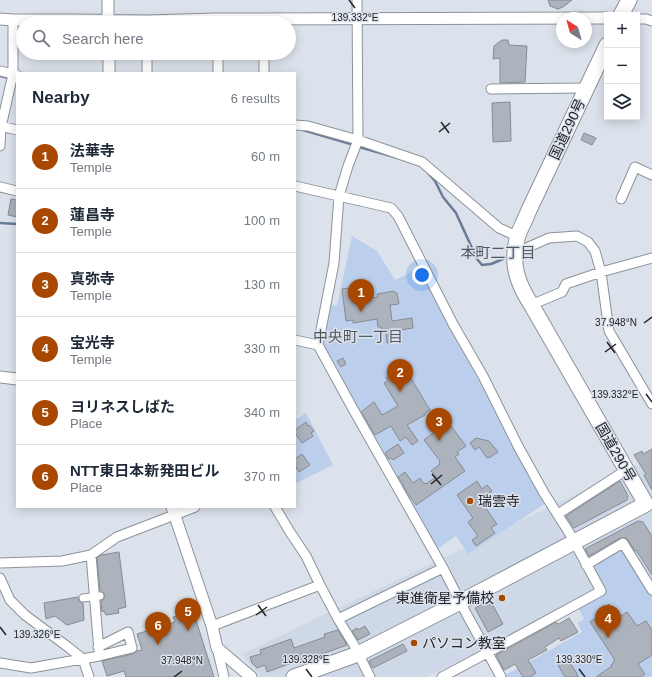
<!DOCTYPE html>
<meta charset="utf-8">
<style>
:root{--surface:#fff;--page:#f6f6f7;--text:#1f2937;--muted:#747a83;--line:#e0e1e3;--accent:#a84800}
body{margin:0;font-family:Arial,"Noto Sans JP",sans-serif;background:var(--page);color:var(--text)}
.controls{position:absolute;right:12px;top:12px;display:grid;overflow:hidden;border-radius:0px;box-shadow:0 2px 10px #0003}
.controls button{width:36px;height:36px;display:grid;place-items:center;padding:0;border:0;border-bottom:1px solid var(--line);background:var(--surface);color:var(--text);font:20px sans-serif}
.compass{position:absolute;left:556px;top:12px;width:36px;height:36px;border-radius:50%;background:var(--surface);box-shadow:0 2px 10px #0003;rotate:323deg}
.you{position:absolute;left:422px;top:275px;width:14px;height:14px;margin:-10px;border:3px solid #fff;border-radius:50%;background:#1a73e8;box-shadow:0 0 0 6px #1a73e833}
.badge{display:grid;place-items:center;width:26px;height:26px;border-radius:50%;background:var(--accent);color:#fff;font-size:13px;font-weight:700}
.pin{position:absolute;translate:-50% -33px;filter:drop-shadow(0 1px 2px #0008)}
.pin::after{content:'';position:absolute;top:21px;width:14px;height:12px;background:inherit;clip-path:polygon(0 0,100% 0,50% 100%)}
.list{margin:0;padding:0;list-style:none}
h2{display:flex;justify-content:space-between;align-items:center;height:52px;margin:0;padding:0 16px;font-size:17px}
h2 small{font-size:13px;font-weight:400;color:var(--muted)}
.list li{display:grid;grid-template-columns:26px 1fr auto;gap:12px;align-items:center;box-sizing:border-box;height:64px;padding:0 16px;border-top:1px solid var(--line)}
.list b{display:block;font-size:15px;white-space:nowrap}
.list p{margin:0;font-size:13px;white-space:nowrap;color:var(--muted)}
.list em{font-size:13px;font-style:normal;color:var(--muted)}
.icon{flex:none;width:22px;height:22px;fill:none;stroke:currentColor;stroke-width:2;stroke-linecap:round;stroke-linejoin:round}
.map{position:relative;flex:none;width:652px;height:677px;overflow:hidden}
.search{position:absolute;background:var(--surface);box-shadow:0 2px 10px #0003;left:16px;top:16px;width:280px;height:44px;display:flex;align-items:center;gap:10px;box-sizing:border-box;padding:0 14px;border-radius:22px;color:var(--muted);font-size:15px}
.panel{position:absolute;background:var(--surface);box-shadow:0 2px 10px #0003;left:16px;top:72px;width:280px;height:436px;border-radius:0px}
.map>svg:first-child{display:block}
</style>
<div class="map">
<svg width="652" height="677" viewBox="0 0 652 677">
<rect width="100%" height="100%" fill="#dce2eb"/>
<!-- built -->
<path fill="#ced8e7" d="M652,458V583L597,591L489,648L426,677H260L242,654Z"/>
<!-- green -->
<path fill="#bbcfec" d="M352,236L377,251L395,280L418,269L546,503L468,554L456,536L437,549L425,525L324,347L329,304L337,306Z
M306,413L333,465L295,484V420Z
M623,543L652,590V677H502L582,632L577,623L584,619L576,604L601,591L586,565Z"/>
<g fill="none" stroke-linecap="round" stroke-linejoin="round">
<!-- stream -->
<path stroke="#697c97" stroke-width="2.5" d="M0,76L17,80
M303,130L354,145
M359,147L398,158
M428,173L435,181L443,197L456,213L477,259L482,265L491,264L503,259
M0,223L17,224"/>
</g>
<!-- building -->
<path fill="#adb3bc" stroke="#868b93" d="M548,0H572L563,7L558,9L550,6Z
M502,40H508L509,45L527,46L525,82L500,83V58L493,59L494,46Z
M510,102L511,141L493,142L492,103Z
M584,133L596,138L592,145L581,140Z
M11,199L17,200V217L8,215Z
M350,288L352,300L378,297L377,294L394,291L395,293H397L399,304L390,305L392,321L412,318L413,328L394,331L395,342L387,343L386,332H382L381,327H378L377,319L353,323V320L346,321L342,289Z
M343,358L346,364L341,367L337,361Z
M404,367L430,410L425,413V415L407,425L418,441L412,445L406,437L400,441L391,426L375,435L361,412L374,402L382,415L398,406L384,383L388,381L386,378Z
M306,422L308,426L309,425L314,431L311,433L313,436L302,443L295,433V430Z
M448,422L466,446L457,452L459,454L455,457L465,471L416,505L406,491L403,486L404,485L398,477L405,472L413,483L420,478L424,484L425,483L426,484L436,477L431,471L440,464L439,462L440,461L424,440Z
M476,438L489,441L498,452L489,458V457L487,458L479,447L475,450L470,443Z
M398,444L404,453L393,460L391,458L389,459L385,453Z
M652,449V490L644,475L646,474L634,455L642,451L643,454Z
M302,454L310,465L299,472L295,466V459Z
M477,481L482,489L487,485L492,491L485,496L491,503L485,507L497,524L491,528L495,533L476,546L472,540L478,536L468,522L473,518L457,495Z
M620,481L628,496L627,500L574,528L566,516Z
M638,521L643,522L652,536V575L636,550L635,551L628,540L626,538H620L589,556L585,549Z
M119,552L126,607L118,609L119,613L106,615L104,611L102,612L101,601L103,600L105,596L104,593L100,591L97,558L101,555Z
M78,597L79,601L83,603L84,620L67,625L55,616L46,619L44,603Z
M490,600L503,624L488,632L475,608Z
M609,604L618,618L627,612L637,626L646,621L652,630V655L638,664L645,674L641,677H596L612,666L611,665L614,662L613,661L615,660L590,622L604,612L602,609Z
M193,611L214,677H126L124,671L107,676L102,661L133,654L137,651L142,650L137,634L175,622L173,617Z
M569,618L578,632L561,641L559,638L545,647L547,650L528,660L536,673L530,677H523L515,664L504,670L496,655L556,622L558,624H559Z
M365,626L370,634L358,640L352,631L357,628L358,630Z
M338,630L347,645L308,659V657L267,672L265,665L257,668L252,663L250,657L261,654L260,650L291,639L294,648L325,637L324,634Z
M403,644L407,651L373,668L369,661Z
M567,659L576,672L578,677H565L558,665Z"/>
<g fill="none" stroke-linecap="round" stroke-linejoin="round">
<defs>
<path id="pedestrian" d="M83,598L100,596"/>
<path id="minor" d="M357,0L358,140L348,166L339,196L334,263L318,345L353,409L443,568L467,615L501,677
M637,19H646L652,21
M147,53V73
M218,53V73
M264,53V73
M0,71L17,75
M491,89L587,88
M295,125L308,126L358,140L422,162L499,228L512,234L518,236
M0,126L17,130
M0,146L1,127L13,74V20
M295,186L391,208L398,216L453,324L483,376L518,446L544,493L570,534L601,591L487,653L442,677
M0,187L17,191
M621,199L635,167L652,175
M515,250L524,249L549,238L577,236L588,242L595,251L601,272L609,331L652,404
M532,306L538,302L562,292L566,284L601,272L652,258
M295,340L318,345
M275,507L290,532L306,556L320,585L338,619L354,645L370,677
M558,514L620,474L627,470
M91,555L99,651
M0,563L62,561L91,555L117,537L195,507
M586,565L623,543L652,590
M0,578L10,600L25,615L68,647L83,659L89,677
M338,619L443,568
M212,626L320,585
M217,648L224,677
M0,663L31,668L99,656L132,648L128,632L98,647"/>
<path id="tertiary" d="M108,0V23
M0,19L13,20H74L147,21L217,19L607,18
M109,53V73
M0,377L17,379
M172,507L212,626L217,648L251,677"/>
<path id="trunk" d="M621,15L629,0
M294,677L358,654L472,596L646,504L532,306C517,283 510,263 518,235C521,227 526,218 529,210L607,45"/>
</defs>
<!-- pedestrian casing -->
<use href="#pedestrian" stroke="#8d929a" stroke-width="9"/>
<!-- minor casing -->
<use href="#minor" stroke="#8d929a" stroke-width="11"/>
<!-- tertiary casing -->
<use href="#tertiary" stroke="#8d929a" stroke-width="13"/>
<!-- trunk casing -->
<use href="#trunk" stroke="#8d929a" stroke-width="17"/>
<!-- pedestrian -->
<use href="#pedestrian" stroke="#fff" stroke-width="7"/>
<!-- minor -->
<use href="#minor" stroke="#fff" stroke-width="9"/>
<!-- tertiary -->
<use href="#tertiary" stroke="#fff" stroke-width="11"/>
<!-- trunk -->
<use href="#trunk" stroke="#fff" stroke-width="15"/>
</g>
<!-- ticks -->
<path fill="none" stroke="#222428" stroke-width="1.5" d="M349,0L355,8M441,122L449,133M439,132L450,123M644,323L652,317M607,342L615,353M605,352L616,344M646,394L652,402M432,474L441,485M431,484L442,475M258,605L266,616M256,615L267,607M0,627L6,635M306,669L312,677M579,669L585,677M174,677L182,671"/>
<!-- markers -->
<g fill="#a84800" stroke="#dce2eb" stroke-width="1.5">
<circle cx="470" cy="501" r="4"/>
<circle cx="502" cy="598" r="4"/>
<circle cx="414" cy="643" r="4"/>
</g>
<g text-anchor="middle" stroke-width="3" stroke-linejoin="round" paint-order="stroke">
<!-- street labels -->
<g font-size="14" fill="#222428" stroke="#dce2eb">
<text transform="translate(567 129) rotate(-65)" y="5">国道290号</text>
<text transform="translate(616 452) rotate(60)" y="5">国道290号</text>
</g>
<!-- poi labels -->
<g font-size="14" fill="#222428" stroke="#dce2eb" text-anchor="start">
<text x="478" y="506">瑞雲寺</text>
<text x="494" y="603" text-anchor="end">東進衛星予備校</text>
<text x="422" y="648">パソコン教室</text>
</g>
<!-- neighbourhood labels -->
<g font-size="15" fill="#52585f" stroke="#dce2eb">
<text x="498" y="258">本町二丁目</text>
<text x="358" y="342">中央町一丁目</text>
</g>
</g>
<g font-size="10" text-anchor="middle" fill="#222428" stroke="#dce2eb" stroke-width="3" stroke-linejoin="round" paint-order="stroke">
<text x="355" y="21">139.332°E</text>
<text x="616" y="326">37.948°N</text>
<text x="615" y="398">139.332°E</text>
<text x="37" y="638">139.326°E</text>
<text x="306" y="663">139.328°E</text>
<text x="579" y="663">139.330°E</text>
<text x="182" y="664">37.948°N</text>
</g>
</svg>
<div class="controls">
<button>+</button>
<button>−</button>
<button><svg class="icon" aria-label="layers" viewBox="0 0 24 24"><path d="M12 4l9 5-9 5-9-5zM3 14l9 5 9-5"/></svg></button>
</div>
<svg class="compass" viewBox="-18 -18 36 36"><path d="M0-13l5 13h-10z" fill="#e53935"/><path d="M0 13l5-13h-10z" fill="#747a83"/></svg>
<div class="you"></div>
<div class="pin badge" style="left:361px;top:312px">1</div>
<div class="pin badge" style="left:400px;top:392px">2</div>
<div class="pin badge" style="left:439px;top:441px">3</div>
<div class="pin badge" style="left:608px;top:638px">4</div>
<div class="pin badge" style="left:188px;top:631px">5</div>
<div class="pin badge" style="left:158px;top:645px">6</div>
<div class="search"><svg class="icon" aria-label="search" viewBox="0 0 24 24"><circle cx="10" cy="10" r="6"/><path d="M15 15l6 6"/></svg>Search here</div>
<section class="panel">
<h2>Nearby<small>6 results</small></h2>
<ul class="list">
<li><span class="badge">1</span><div><b>法華寺</b><p>Temple</p></div><em>60 m</em></li>
<li><span class="badge">2</span><div><b>蓮昌寺</b><p>Temple</p></div><em>100 m</em></li>
<li><span class="badge">3</span><div><b>真弥寺</b><p>Temple</p></div><em>130 m</em></li>
<li><span class="badge">4</span><div><b>宝光寺</b><p>Temple</p></div><em>330 m</em></li>
<li><span class="badge">5</span><div><b>ヨリネスしばた</b><p>Place</p></div><em>340 m</em></li>
<li><span class="badge">6</span><div><b>NTT東日本新発田ビル</b><p>Place</p></div><em>370 m</em></li>
</ul>
</section>
</div>
